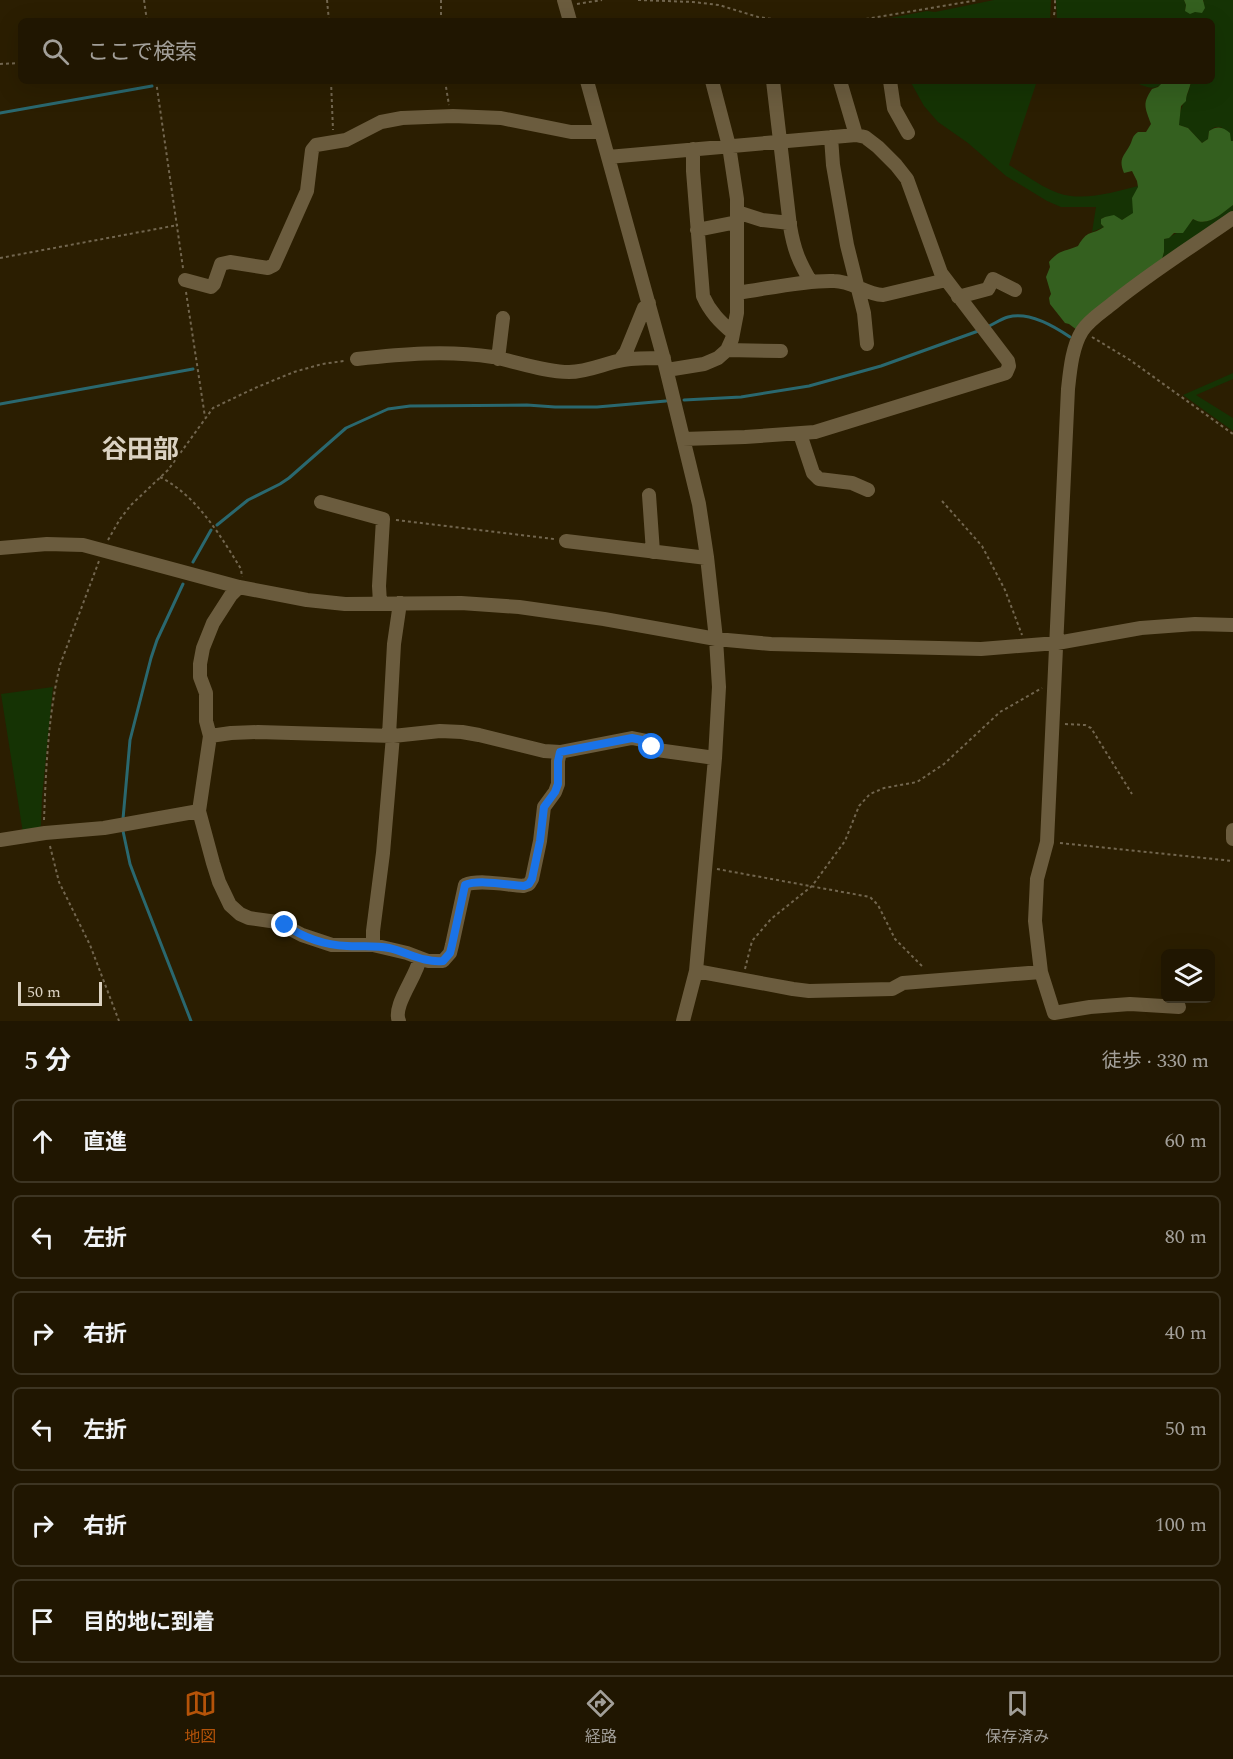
<!DOCTYPE html>
<html lang="ja">
<meta charset="utf-8">
<style>
:root{--surface:#201601;--page:#281f0b;--text:#f1f3f6;--muted:#a29f99;--line:#3d3523;--accent:#b45309}
body{margin:0;font-family:Spectral,"Noto Sans JP",serif;background:var(--page);color:var(--text)}
.controls{position:absolute;right:18px;bottom:18px;display:grid;overflow:hidden;border-radius:9px;box-shadow:0 6px 24px #0002}
.controls button{width:54px;height:54px;display:grid;place-items:center;padding:0;border:0;border-bottom:2px solid var(--line);background:var(--surface);color:var(--text);font:30px sans-serif}
.scale{position:absolute;left:18px;bottom:15px;width:84px;box-sizing:border-box;padding-left:6px;border:3px solid #dbd2c2;border-top:0;font-size:16px;line-height:21px;white-space:nowrap;color:#dbd2c2;-webkit-text-stroke:4px #2b1e01;paint-order:stroke}
.stop{position:absolute;width:18px;height:18px;margin:-14px;border:4px solid #1a73e8;border-radius:50%;background:#fff}
.stop.end{background:#1a73e8;border-color:#fff;box-shadow:0 2px 6px #0008}
.list{margin:0;padding:0;list-style:none}
h2{display:flex;justify-content:space-between;align-items:center;height:78px;margin:0;padding:0 24px;font-size:26px}
h2 small{font-size:20px;font-weight:400;color:var(--muted)}
.list li{display:grid;grid-template-columns:39px 1fr auto;gap:18px;align-items:center;box-sizing:border-box;height:84px;margin:0 12px 12px;padding:0 12px;border:2px solid var(--line);border-radius:9px}
.list b{display:block;font-size:22px;white-space:nowrap}
.list em{font-size:20px;font-style:normal;color:var(--muted)}
.icon{flex:none;width:33px;height:33px;fill:none;stroke:currentColor;stroke-width:2;stroke-linecap:round;stroke-linejoin:round}
.map{position:relative;flex:none;width:1233px;height:1021px;overflow:hidden}
.search{position:absolute;background:var(--surface);box-shadow:0 6px 24px #0002;left:18px;right:18px;top:18px;height:66px;display:flex;align-items:center;gap:15px;box-sizing:border-box;padding:0 21px;border-radius:9px;color:var(--muted);font-size:22px}
.sheet{height:654px;background:var(--surface)}
nav{display:flex;justify-content:space-around;align-items:center;box-sizing:border-box;height:84px;border-top:2px solid var(--line);background:var(--surface);font-size:16px;color:var(--muted)}
nav a{display:grid;justify-items:center;gap:3px}
nav .on{color:var(--accent)}
.map>svg:first-child{display:block}
</style>
<div class="map">
<svg width="1233" height="1021" viewBox="0 0 1233 1021">
<rect width="100%" height="100%" fill="#2b1e01"/>
<!-- green -->
<path fill="#153304" d="M994,0H1051L1050,21H891L890,18L927,11L935,12Z
M1056,0H1184L1186,5L1185,11L1204,2L1203,0H1233V141L1232,142L1221,127H1215L1209,131L1208,139L1202,143L1188,128L1179,125C1178,107 1189,97 1191,81H1212V21H1057Z
M910,81H1037L1009,165C1024,174 1041,187 1058,193C1084,202 1113,192 1138,186L1134,213L1122,220L1105,217L1101,219V224L1104,227L1092,232L1096,207H1061L1047,201L1006,176L968,143L938,122L924,106Z
M1132,81H1164C1155,93 1144,86 1132,81Z
M1233,205V213L1162,259L1164,252V239C1171,237 1190,226 1193,219C1208,228 1222,212 1233,205Z
M1233,373V379L1196,395L1233,418V431L1183,395Z
M53,687L42,797L41,825L39,830L23,833L1,694Z"/>
<!-- forest -->
<path fill="#34601f" d="M1184,0H1203L1205,8L1202,13L1195,12L1190,14L1185,11L1186,5Z
M1164,81H1191C1190,89 1186,94 1186,101L1181,106L1179,125L1188,128L1202,143L1208,139L1209,131C1218,125 1223,127 1230,133L1231,141H1233V205C1222,213 1208,228 1193,219L1183,233H1174L1169,238L1164,239V252L1162,259L1077,330L1069,324L1065,323L1050,304L1049,298L1051,294L1046,277L1050,267L1049,262C1060,249 1064,252 1078,246C1088,229 1090,236 1104,227L1101,224V219L1105,217L1114,215L1122,220L1133,213L1132,198L1138,187L1137,181L1132,171L1124,173C1118,159 1124,156 1130,145C1133,139 1132,136 1138,132H1146L1151,124C1145,107 1142,104 1152,89L1158,87Z"/>
<g fill="none" stroke-linecap="round" stroke-linejoin="round">
<!-- stream -->
<path stroke="#2a686f" stroke-width="3" d="M0,113L152,86
M987,327C994,324 1001,319 1008,317C1029,311 1054,326 1070,337
M684,400L741,397L809,386L881,366L981,330
M0,404L193,369
M217,525L248,500L280,484L289,478L346,428L388,409L410,406L527,405L555,407H597L666,401
M193,562L211,530
M123,819L130,740L151,658L157,640L183,584
M123,831L130,864L136,880L191,1021"/>
<!-- path -->
<path stroke="#72664f" stroke-width="2" stroke-dasharray="3 3" stroke-linecap="butt" d="M144,0L147,21
M327,0L329,21
M638,0L693,2L719,5L758,17L786,21
M577,4L602,0
M441,21V0
M854,21L978,0
M1053,21L1055,9V0
M0,64L21,63
M156,81L183,268
M331,81L333,130
M445,81L449,105
M0,258L178,225
M186,292L205,417
M1092,337L1130,360L1233,434
M160,477C197,496 220,535 241,569L242,577
M942,501L982,546L1005,590L1022,635
M396,520L554,539
M108,540L120,519L131,505L168,470L213,408L255,388L294,372L322,364L344,361
M1065,724L1085,725L1091,728L1132,794
M44,820C46,769 48,716 60,665L99,561
M1060,843L1233,861
M50,846L59,882L90,945L119,1021
M717,869L870,897L878,905L895,939L924,968
M745,969L752,941L771,919L812,886L845,841L859,806L870,794L884,788L917,782L944,764L1000,712L1042,688"/>
<!-- minor -->
<path stroke="#6b5c3e" stroke-width="14" d="M564,0L570,21
M587,81L663,356L699,504L707,557L716,639L719,687L715,758L696,971L683,1021
M773,81L790,226C794,250 799,262 811,282
M840,81L856,135
M890,81L894,108L908,133
M831,137L833,165L847,245L864,313L867,344
M693,149V171L703,296C710,312 720,322 733,333
M608,157L856,135L865,137L878,147L896,165L907,179L941,273L1008,361L1009,366L1006,373L815,432L745,437L683,439
M737,212L762,220L790,223
M697,230L737,222
M185,280L211,287L214,284L221,264L230,262L268,268L274,265L307,191L312,150L316,145L346,140L381,122L402,118L453,116L501,118L571,132H601
M737,293C766,289 805,280 834,281C852,281 865,294 883,295L946,280
M958,297L988,289L993,279L1015,290
M727,350L781,351
M357,359C402,354 447,350 493,357C518,362 544,372 569,372C588,372 605,363 623,360C636,358 650,358 664,358
M498,359L503,318
M620,360L626,352L644,308L649,303
M667,370L704,364L718,358L727,350L732,339L737,313V199L729,146L712,81
M800,434L813,473L819,479L852,483L868,490
M649,495L653,552
M321,502L383,519L379,586L380,603
M566,541L707,558
M0,548L47,544L83,545L239,587L307,600L345,604L461,603L519,607L604,619L716,639L771,644L981,649L1057,643L1141,628L1195,624L1233,625
M239,587L231,595L213,623L203,648L200,664V677L206,693V721L210,736L199,811L213,863L219,882L230,905L240,914L249,918L277,922L302,935L332,945H373L407,953L428,961H443L450,953L452,945L465,885C479,879 507,885 523,886L529,884L532,879L540,841L544,807L555,792L558,784V761L560,752
M389,735L394,644L400,603
M210,736L231,733L258,732L393,736L440,731L462,732L479,735L544,751L560,752L632,738L647,741L652,747L657,750L715,758
M1233,830V839
M0,840L45,833L104,828L199,811
M373,945V931L383,853L393,736
M696,971L793,989L809,991L892,989L903,983L1041,972
M1179,1007L1130,1004L1090,1007L1054,1013L1041,972L1035,921L1037,879L1047,842L1068,389C1070,371 1072,347 1082,331C1089,320 1102,312 1113,303C1151,272 1193,246 1233,218
M399,1021C392,1006 417,976 420,958"/>
</g>
<g fill="none" stroke-linecap="round" stroke-linejoin="round">
<!-- route -->
<path stroke="#1a73e8" stroke-width="8" d="M285,925C304,938 324,945 347,946C361,947 374,945 389,948C407,952 424,963 443,961L450,953L452,945L465,885C479,879 507,885 524,886L529,884L532,879L540,841L544,807L555,792L558,784V761L560,752L632,738L646,741L652,747"/>
</g>
<g text-anchor="middle" stroke-width="5" stroke-linejoin="round" paint-order="stroke">
<!-- quarter labels -->
<g font-size="26" font-weight="bold" fill="#dbd2c2" stroke="#2b1e01">
<text x="140" y="458">谷田部</text>
</g>
</g>
</svg>
<div class="controls">
<button><svg class="icon" aria-label="layers" viewBox="0 0 24 24"><path d="M12 4l9 5-9 5-9-5zM3 14l9 5 9-5"/></svg></button>
</div>
<div class="scale">50 m</div>
<div class="stop" style="left:652px;top:747px"></div>
<div class="stop end" style="left:285px;top:925px"></div>
<div class="search"><svg class="icon" aria-label="search" viewBox="0 0 24 24"><circle cx="10" cy="10" r="6"/><path d="M15 15l6 6"/></svg>ここで検索</div>
</div>
<section class="sheet">
<h2>5 分<small>徒歩 · 330 m</small></h2>
<ul class="list">
<li><svg class="icon" aria-label="ahead" viewBox="0 0 24 24"><path d="M12 20V5M6 11l6-6 6 6"/></svg><div><b>直進</b></div><em>60 m</em></li>
<li><svg class="icon" aria-label="left" viewBox="0 0 24 24"><path d="M17 20v-9H6M10 6l-5 5 5 5"/></svg><div><b>左折</b></div><em>80 m</em></li>
<li><svg class="icon" aria-label="right" viewBox="0 0 24 24"><path d="M7 20v-9h11M14 6l5 5-5 5"/></svg><div><b>右折</b></div><em>40 m</em></li>
<li><svg class="icon" aria-label="left" viewBox="0 0 24 24"><path d="M17 20v-9H6M10 6l-5 5 5 5"/></svg><div><b>左折</b></div><em>50 m</em></li>
<li><svg class="icon" aria-label="right" viewBox="0 0 24 24"><path d="M7 20v-9h11M14 6l5 5-5 5"/></svg><div><b>右折</b></div><em>100 m</em></li>
<li><svg class="icon" aria-label="arrive" viewBox="0 0 24 24"><path d="M6 21V4h12l-3 4 3 4H6"/></svg><div><b>目的地に到着</b></div></li>
</ul>
</section>
<nav>
<a class="on"><svg class="icon" aria-label="map" viewBox="0 0 24 24"><path d="M3 6l6-2 6 2 6-2v14l-6 2-6-2-6 2zM9 4v14M15 6v14"/></svg>地図</a>
<a><svg class="icon" aria-label="directions" viewBox="0 0 24 24"><path d="M12 3l9 9-9 9-9-9zM9 14v-3h6M13 9l2 2-2 2"/></svg>経路</a>
<a><svg class="icon" aria-label="saved" viewBox="0 0 24 24"><path d="M7 4h10v16l-5-4-5 4z"/></svg>保存済み</a>
</nav>
